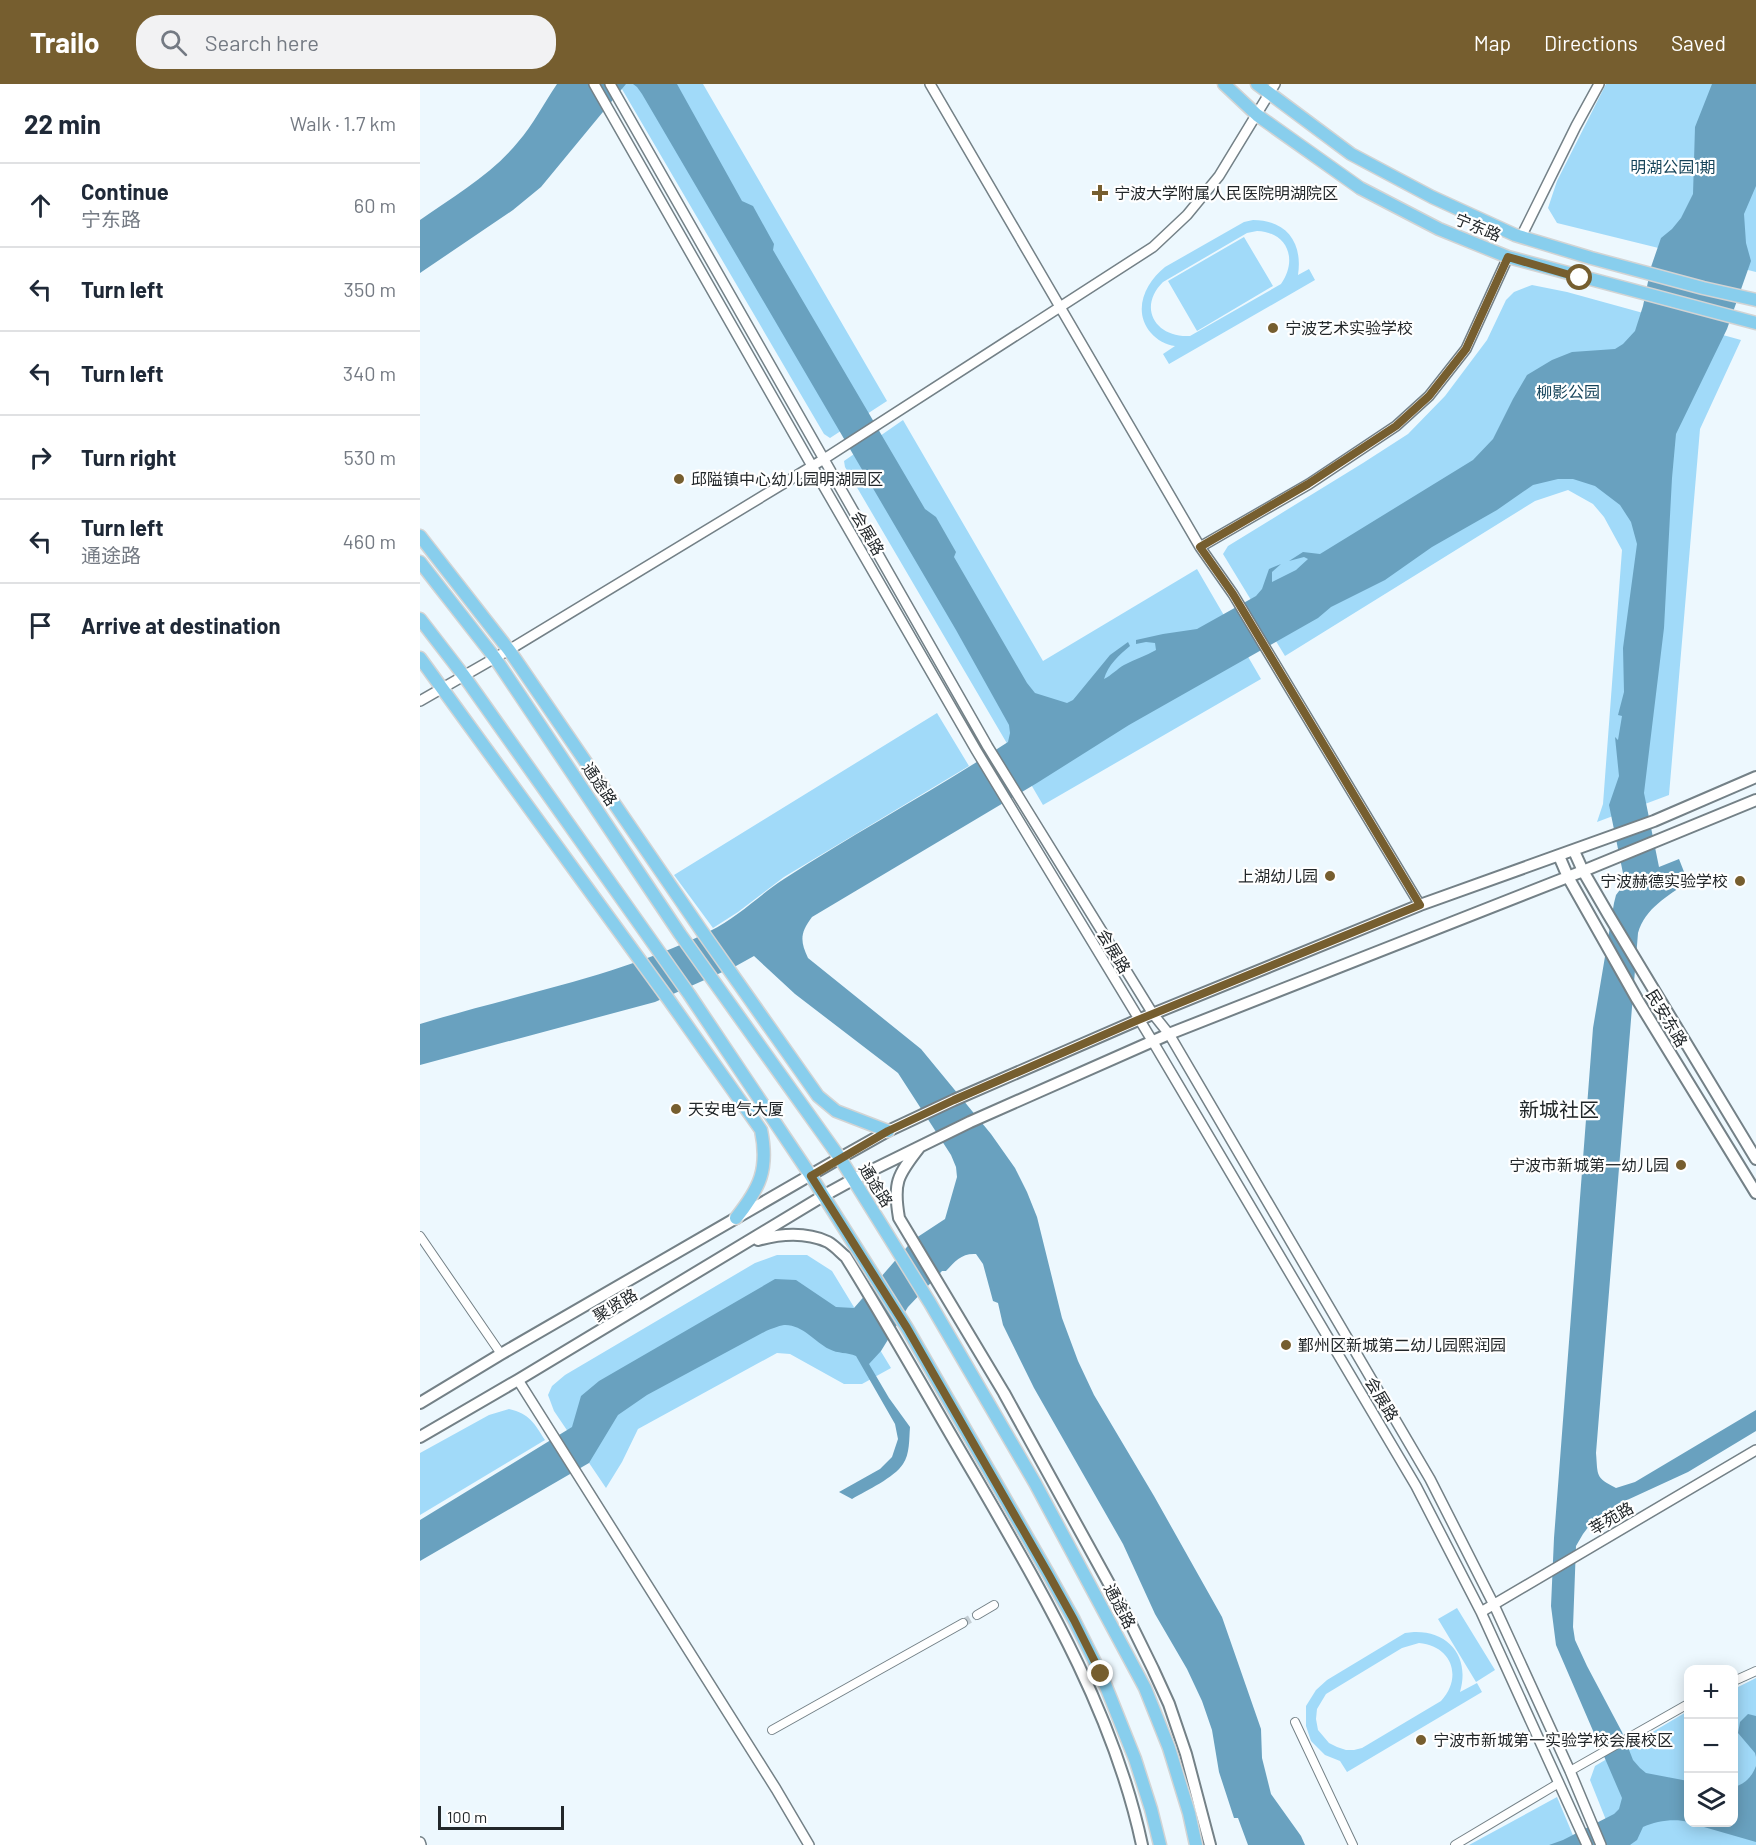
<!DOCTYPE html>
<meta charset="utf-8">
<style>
:root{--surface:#fff;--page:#f2f2f3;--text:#1f2937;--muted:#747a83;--line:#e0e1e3;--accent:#765e2f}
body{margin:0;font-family:Barlow,"Noto Sans SC",sans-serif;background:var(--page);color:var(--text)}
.controls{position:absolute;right:18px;bottom:18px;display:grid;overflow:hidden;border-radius:12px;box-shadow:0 3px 15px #0003}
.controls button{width:54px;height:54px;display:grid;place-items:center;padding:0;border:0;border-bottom:2px solid var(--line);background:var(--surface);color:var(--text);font:30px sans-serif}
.scale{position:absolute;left:18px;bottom:15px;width:126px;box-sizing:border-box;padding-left:6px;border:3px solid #22272a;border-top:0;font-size:16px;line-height:21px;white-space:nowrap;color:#22272a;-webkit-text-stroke:4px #fff;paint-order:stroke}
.stop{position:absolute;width:18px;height:18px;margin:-14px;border:4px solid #765e2f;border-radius:50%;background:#fff}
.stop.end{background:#765e2f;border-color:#fff;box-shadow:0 2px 6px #0008}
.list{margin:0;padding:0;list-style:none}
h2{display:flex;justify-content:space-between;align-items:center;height:78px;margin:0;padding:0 24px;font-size:26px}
h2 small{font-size:20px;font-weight:400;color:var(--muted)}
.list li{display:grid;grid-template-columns:39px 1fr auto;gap:18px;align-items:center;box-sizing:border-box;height:84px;padding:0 24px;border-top:2px solid var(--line)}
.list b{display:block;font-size:22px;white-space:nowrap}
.list p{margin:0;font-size:20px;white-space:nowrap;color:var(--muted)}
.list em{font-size:20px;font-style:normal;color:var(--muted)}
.icon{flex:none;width:33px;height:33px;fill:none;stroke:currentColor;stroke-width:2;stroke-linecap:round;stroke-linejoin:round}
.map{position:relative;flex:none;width:1336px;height:1761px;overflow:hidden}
header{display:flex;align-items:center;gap:36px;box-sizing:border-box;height:84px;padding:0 30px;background:var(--accent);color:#fff}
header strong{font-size:28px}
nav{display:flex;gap:33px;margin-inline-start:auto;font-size:21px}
.search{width:420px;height:54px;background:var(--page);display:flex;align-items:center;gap:15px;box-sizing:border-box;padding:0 21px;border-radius:24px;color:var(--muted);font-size:22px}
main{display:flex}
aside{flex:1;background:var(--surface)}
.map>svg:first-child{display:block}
</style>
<header>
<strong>Trailo</strong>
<div class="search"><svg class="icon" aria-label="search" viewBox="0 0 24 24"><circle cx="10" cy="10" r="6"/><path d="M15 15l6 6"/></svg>Search here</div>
<nav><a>Map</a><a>Directions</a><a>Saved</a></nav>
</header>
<main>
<aside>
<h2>22 min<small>Walk · 1.7 km</small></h2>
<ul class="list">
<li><svg class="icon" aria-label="ahead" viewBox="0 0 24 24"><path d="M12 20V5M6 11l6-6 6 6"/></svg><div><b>Continue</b><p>宁东路</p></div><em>60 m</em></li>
<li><svg class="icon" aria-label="left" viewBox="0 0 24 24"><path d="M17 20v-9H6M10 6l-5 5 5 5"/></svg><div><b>Turn left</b></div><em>350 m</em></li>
<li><svg class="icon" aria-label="left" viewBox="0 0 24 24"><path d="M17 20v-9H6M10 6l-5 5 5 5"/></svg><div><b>Turn left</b></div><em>340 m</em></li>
<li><svg class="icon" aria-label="right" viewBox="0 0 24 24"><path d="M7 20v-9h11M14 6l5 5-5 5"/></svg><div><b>Turn right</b></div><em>530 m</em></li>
<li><svg class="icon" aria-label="left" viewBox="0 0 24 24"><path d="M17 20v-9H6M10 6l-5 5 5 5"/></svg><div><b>Turn left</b><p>通途路</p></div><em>460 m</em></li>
<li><svg class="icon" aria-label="arrive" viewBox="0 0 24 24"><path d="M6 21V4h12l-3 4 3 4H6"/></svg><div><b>Arrive at destination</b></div></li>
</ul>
</aside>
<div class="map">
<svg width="1336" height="1761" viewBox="0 0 1336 1761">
<rect width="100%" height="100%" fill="#edf8fe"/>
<!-- green -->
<path fill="#a1daf9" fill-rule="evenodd" d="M199,0H283L467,317L410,354L404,350Z
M1186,0H1336V188L1137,139L1128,124L1137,97Z
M833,136C866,136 883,158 878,191L889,185L895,196L749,280L743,270L755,262C746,261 737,256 731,249C712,227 725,199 745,183L824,138ZM837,147C868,148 878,176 861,200L770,252C736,254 717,224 743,198L827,149Z
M824,153L853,202L777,247L748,197Z
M1112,201L1147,208L1321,256L1280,345L1249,711L1177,738L1183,720L1202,466L1184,433L1173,420L1148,406L1115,417L865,572L803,470L808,462L943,379L988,350L1025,312L1067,256L1086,216L1094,208Z
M483,336L623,577L777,485L841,595L623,721L425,383L424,377Z
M517,629L549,682L364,793L318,828L293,844L254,791Z
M357,1171H387L412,1187L471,1284L442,1300H424L370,1270L357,1269L218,1345L202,1378L186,1404L134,1327L128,1311L132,1302L145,1291L335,1179Z
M89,1325C110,1330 114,1339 125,1356L0,1431V1369L69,1331Z
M1037,1524L1075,1586L1056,1598L1018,1535Z
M994,1548C1030,1547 1050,1574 1040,1608L1057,1599L1062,1608L927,1688L920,1677L905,1671L891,1657L886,1642V1622L896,1606L907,1596L985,1549ZM999,1559C1032,1562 1043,1593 1021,1617L942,1664L934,1666H926L917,1663L909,1659L898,1646L896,1635L897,1625L906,1610L982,1564Z
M1336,1594V1761H1196L1170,1696L1175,1682L1268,1627V1738H1314V1605Z
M1137,1713L1157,1761H1049Z"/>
<!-- water -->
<path fill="#69a1bf" d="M137,0H206L121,103L93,126L0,189V136C34,112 72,90 98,58C113,41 124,19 137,0Z
M213,0H257L322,117L333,122L354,160L353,166L505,425L516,433L536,468L534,473L607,599L615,609L647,619L653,616L690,571L708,558L710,562C699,571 688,581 684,595C692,591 697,585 704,581C715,575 726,572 736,566L735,559L726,558L716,560V556L743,550L777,545L836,512L842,505L849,485L861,480L852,488V498L876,486L888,475L884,473L869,477L883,468L900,470L1053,376L1073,355L1093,315L1107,291L1132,276L1152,268L1195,265L1203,260L1215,247L1223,222L1231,183L1241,154L1252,145L1261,134L1273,110L1275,43L1292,0H1336V102L1324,130L1326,159L1331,177L1307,245L1256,350L1252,394L1244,544L1224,709L1239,783L1259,775L1268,798C1248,812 1225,824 1218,849L1176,1369C1178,1392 1175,1393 1196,1404L1215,1398L1336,1326V1347L1268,1388L1205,1417L1172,1438L1163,1450L1156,1462L1153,1543L1155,1556L1167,1582L1202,1648L1213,1676L1220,1684L1226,1689L1268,1697V1738C1255,1734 1236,1737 1223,1743L1217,1756L1210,1761H1129L1143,1756L1194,1730L1199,1725L1202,1714L1136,1561L1131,1522L1134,1454L1173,944L1194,819L1196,811L1205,799L1189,721L1199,692L1195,653L1198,656L1202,632L1198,631L1204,608L1203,564L1217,460L1211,438L1200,421L1175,402L1153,395H1138L1113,401L1077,426L1012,463L965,496L911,523L898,534L709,641L617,699L392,833C380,849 380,857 388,874L501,965L571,1050L595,1084L607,1108L617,1133L642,1234L658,1277L674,1311L734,1412L802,1533L841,1645L842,1674L851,1710L881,1752L885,1761H828L818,1734H814L799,1688L792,1646L782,1617L767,1585L735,1530L703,1460L614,1304L583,1241L578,1219L573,1217L563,1180L556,1170C542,1169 535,1177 526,1187H522L488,1223L461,1267L449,1280L469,1314L490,1343C489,1355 490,1370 483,1380C474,1394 447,1406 432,1415L419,1408L460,1385L472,1373L478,1355L475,1340L436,1272C427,1268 418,1270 409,1265C395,1258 382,1240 364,1241C358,1242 351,1245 346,1247L227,1311L198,1331L169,1379L0,1477V1436L152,1343L161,1312L179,1297L355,1195L376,1196L416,1223L434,1224L493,1156L525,1135L537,1093L536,1083L531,1071L478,989L375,910L334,872L316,882L235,918L0,981V940C97,910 199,893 290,847C317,834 338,812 364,795C438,747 515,706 588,658L590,649L589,641L536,546L222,10L217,3Z
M1328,1630L1336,1632V1673L1335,1669L1318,1649L1320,1638Z
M1336,1682V1758L1270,1739L1314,1738V1703C1325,1700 1332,1693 1336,1682Z"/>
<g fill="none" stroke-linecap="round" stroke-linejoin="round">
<!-- minor-tunnel -->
<path stroke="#c4ced4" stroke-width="8" stroke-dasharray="8 4" stroke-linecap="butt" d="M543,1539L557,1531"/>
<defs>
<path id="minor" d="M0,1152L81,1270
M557,1531L574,1521
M1314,1597L1336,1587
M875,1638L933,1761
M352,1646L543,1539
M1150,1687L1268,1620
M1035,1761L1139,1699"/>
<path id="tertiary" d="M174,0L392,382L556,666L733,958L996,1402L1061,1528L1167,1761
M190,0L568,663L733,930L749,950L1010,1395L1074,1521L1150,1687L1181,1761
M510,0L780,463L813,510L1000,821
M1101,153L1156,42L1179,0
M780,463L889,400L976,342L1009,312L1046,265L1088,173
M0,617L89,566L404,375L733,163L767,131L799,92L855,0
M98,1296L356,1705L389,1761
M1061,1528L1336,1366
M0,1758L1,1761"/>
<path id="secondary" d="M1154,767L1163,787L1188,830L1336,1075
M1139,772L1148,793L1217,915L1336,1109
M499,1064C477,1092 473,1099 479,1134L584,1309L708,1534L733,1585L749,1620L766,1670L790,1761
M338,1156C360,1150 386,1148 408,1158C415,1162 421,1169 426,1173C472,1247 514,1323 558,1397C625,1513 694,1629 722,1761
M0,1319L81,1270L420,1074L468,1047L534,1016L718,936L1000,821L1234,737L1336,693
M0,1353L98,1296L403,1112L434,1095L550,1038L749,950L1163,787L1336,716"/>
<path id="primary" d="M804,0L837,31L940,104L1019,145L1088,173L1336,239
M837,0L931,70L1012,113L1095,151L1171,174L1283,204L1336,216
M0,452L89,566L281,846L398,1012L416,1027L468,1047
M0,478L75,574L260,850L420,1074L510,1219L615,1399L725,1604L749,1664L769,1729L776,1761
M0,535L44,592L269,910L391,1092L487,1244L629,1491L654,1536L681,1590L715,1675L731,1725L740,1761
M0,574L249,916L341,1046C349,1085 340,1104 316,1134"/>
</defs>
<!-- minor casing -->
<use href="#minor" stroke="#748187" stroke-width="10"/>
<!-- tertiary casing -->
<use href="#tertiary" stroke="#748187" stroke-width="12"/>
<!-- secondary casing -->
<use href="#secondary" stroke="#748187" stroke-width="14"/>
<!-- primary casing -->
<use href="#primary" stroke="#d3d4d4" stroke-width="15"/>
<!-- minor -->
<use href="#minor" stroke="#fff" stroke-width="8"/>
<!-- tertiary -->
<use href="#tertiary" stroke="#fff" stroke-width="9"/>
<!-- secondary -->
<use href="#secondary" stroke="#fff" stroke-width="10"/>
<!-- primary -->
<use href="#primary" stroke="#88ceed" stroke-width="12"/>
</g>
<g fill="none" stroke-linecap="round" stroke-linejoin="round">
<!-- route -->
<path stroke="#765e2f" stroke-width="8" d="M681,1590L654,1536L629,1491L487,1244L391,1092L468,1047L534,1016L718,936L1000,821L813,510L780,463L888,400L976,342L1009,312L1046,265L1088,173L1160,194"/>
</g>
<!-- markers -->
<g fill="#765e2f" stroke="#fff" stroke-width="2">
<path d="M677 100h6v6h6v6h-6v6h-6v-6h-6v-6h6z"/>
<circle cx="853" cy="244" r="6"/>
<circle cx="259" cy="395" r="6"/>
<circle cx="910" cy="792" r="6"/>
<circle cx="1320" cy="797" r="6"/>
<circle cx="256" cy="1025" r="6"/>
<circle cx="1261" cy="1081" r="6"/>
<circle cx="866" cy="1261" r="6"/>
<circle cx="1001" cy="1656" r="6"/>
</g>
<g text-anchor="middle" stroke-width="4.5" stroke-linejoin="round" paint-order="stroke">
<!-- park labels -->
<g font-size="16" fill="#17455b" stroke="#fff">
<text x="1253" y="89">明湖公园1期</text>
<text x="1148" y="314">柳影公园</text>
</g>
<!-- poi labels -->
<g font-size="16" fill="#22272a" stroke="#fff" text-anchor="start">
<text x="694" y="115">宁波大学附属人民医院明湖院区</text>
<text x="865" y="250">宁波艺术实验学校</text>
<text x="271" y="401">邱隘镇中心幼儿园明湖园区</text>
<text x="898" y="798" text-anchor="end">上湖幼儿园</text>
<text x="1308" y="803" text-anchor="end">宁波赫德实验学校</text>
<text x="268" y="1031">天安电气大厦</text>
<text x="1249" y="1087" text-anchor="end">宁波市新城第一幼儿园</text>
<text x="878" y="1267">鄞州区新城第二幼儿园熙润园</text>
<text x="1013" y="1662">宁波市新城第一实验学校会展校区</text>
</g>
<!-- street labels -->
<g font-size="16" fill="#22272a" stroke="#fff">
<text transform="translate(1058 143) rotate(22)" y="6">宁东路</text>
<text transform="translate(448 449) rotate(60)" y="6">会展路</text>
<text transform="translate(180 700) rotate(56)" y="6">通途路</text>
<text transform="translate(694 867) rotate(59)" y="6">会展路</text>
<text transform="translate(1247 934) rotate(59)" y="6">民安东路</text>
<text transform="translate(456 1101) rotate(58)" y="6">通途路</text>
<text transform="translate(195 1221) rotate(-31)" y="6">聚贤路</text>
<text transform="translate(962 1315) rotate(59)" y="6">会展路</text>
<text transform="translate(1191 1434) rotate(-30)" y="6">莘苑路</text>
<text transform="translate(700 1522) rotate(62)" y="6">通途路</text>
</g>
<!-- quarter labels -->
<g font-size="20" fill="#22272a" stroke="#fff">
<text x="1139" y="1033">新城社区</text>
</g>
</g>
</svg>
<div class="controls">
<button>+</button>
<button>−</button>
<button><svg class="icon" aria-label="layers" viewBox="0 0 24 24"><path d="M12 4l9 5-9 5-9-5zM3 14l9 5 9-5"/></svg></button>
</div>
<div class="scale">100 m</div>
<div class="stop" style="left:1160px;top:194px"></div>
<div class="stop end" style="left:681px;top:1590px"></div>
</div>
</main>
